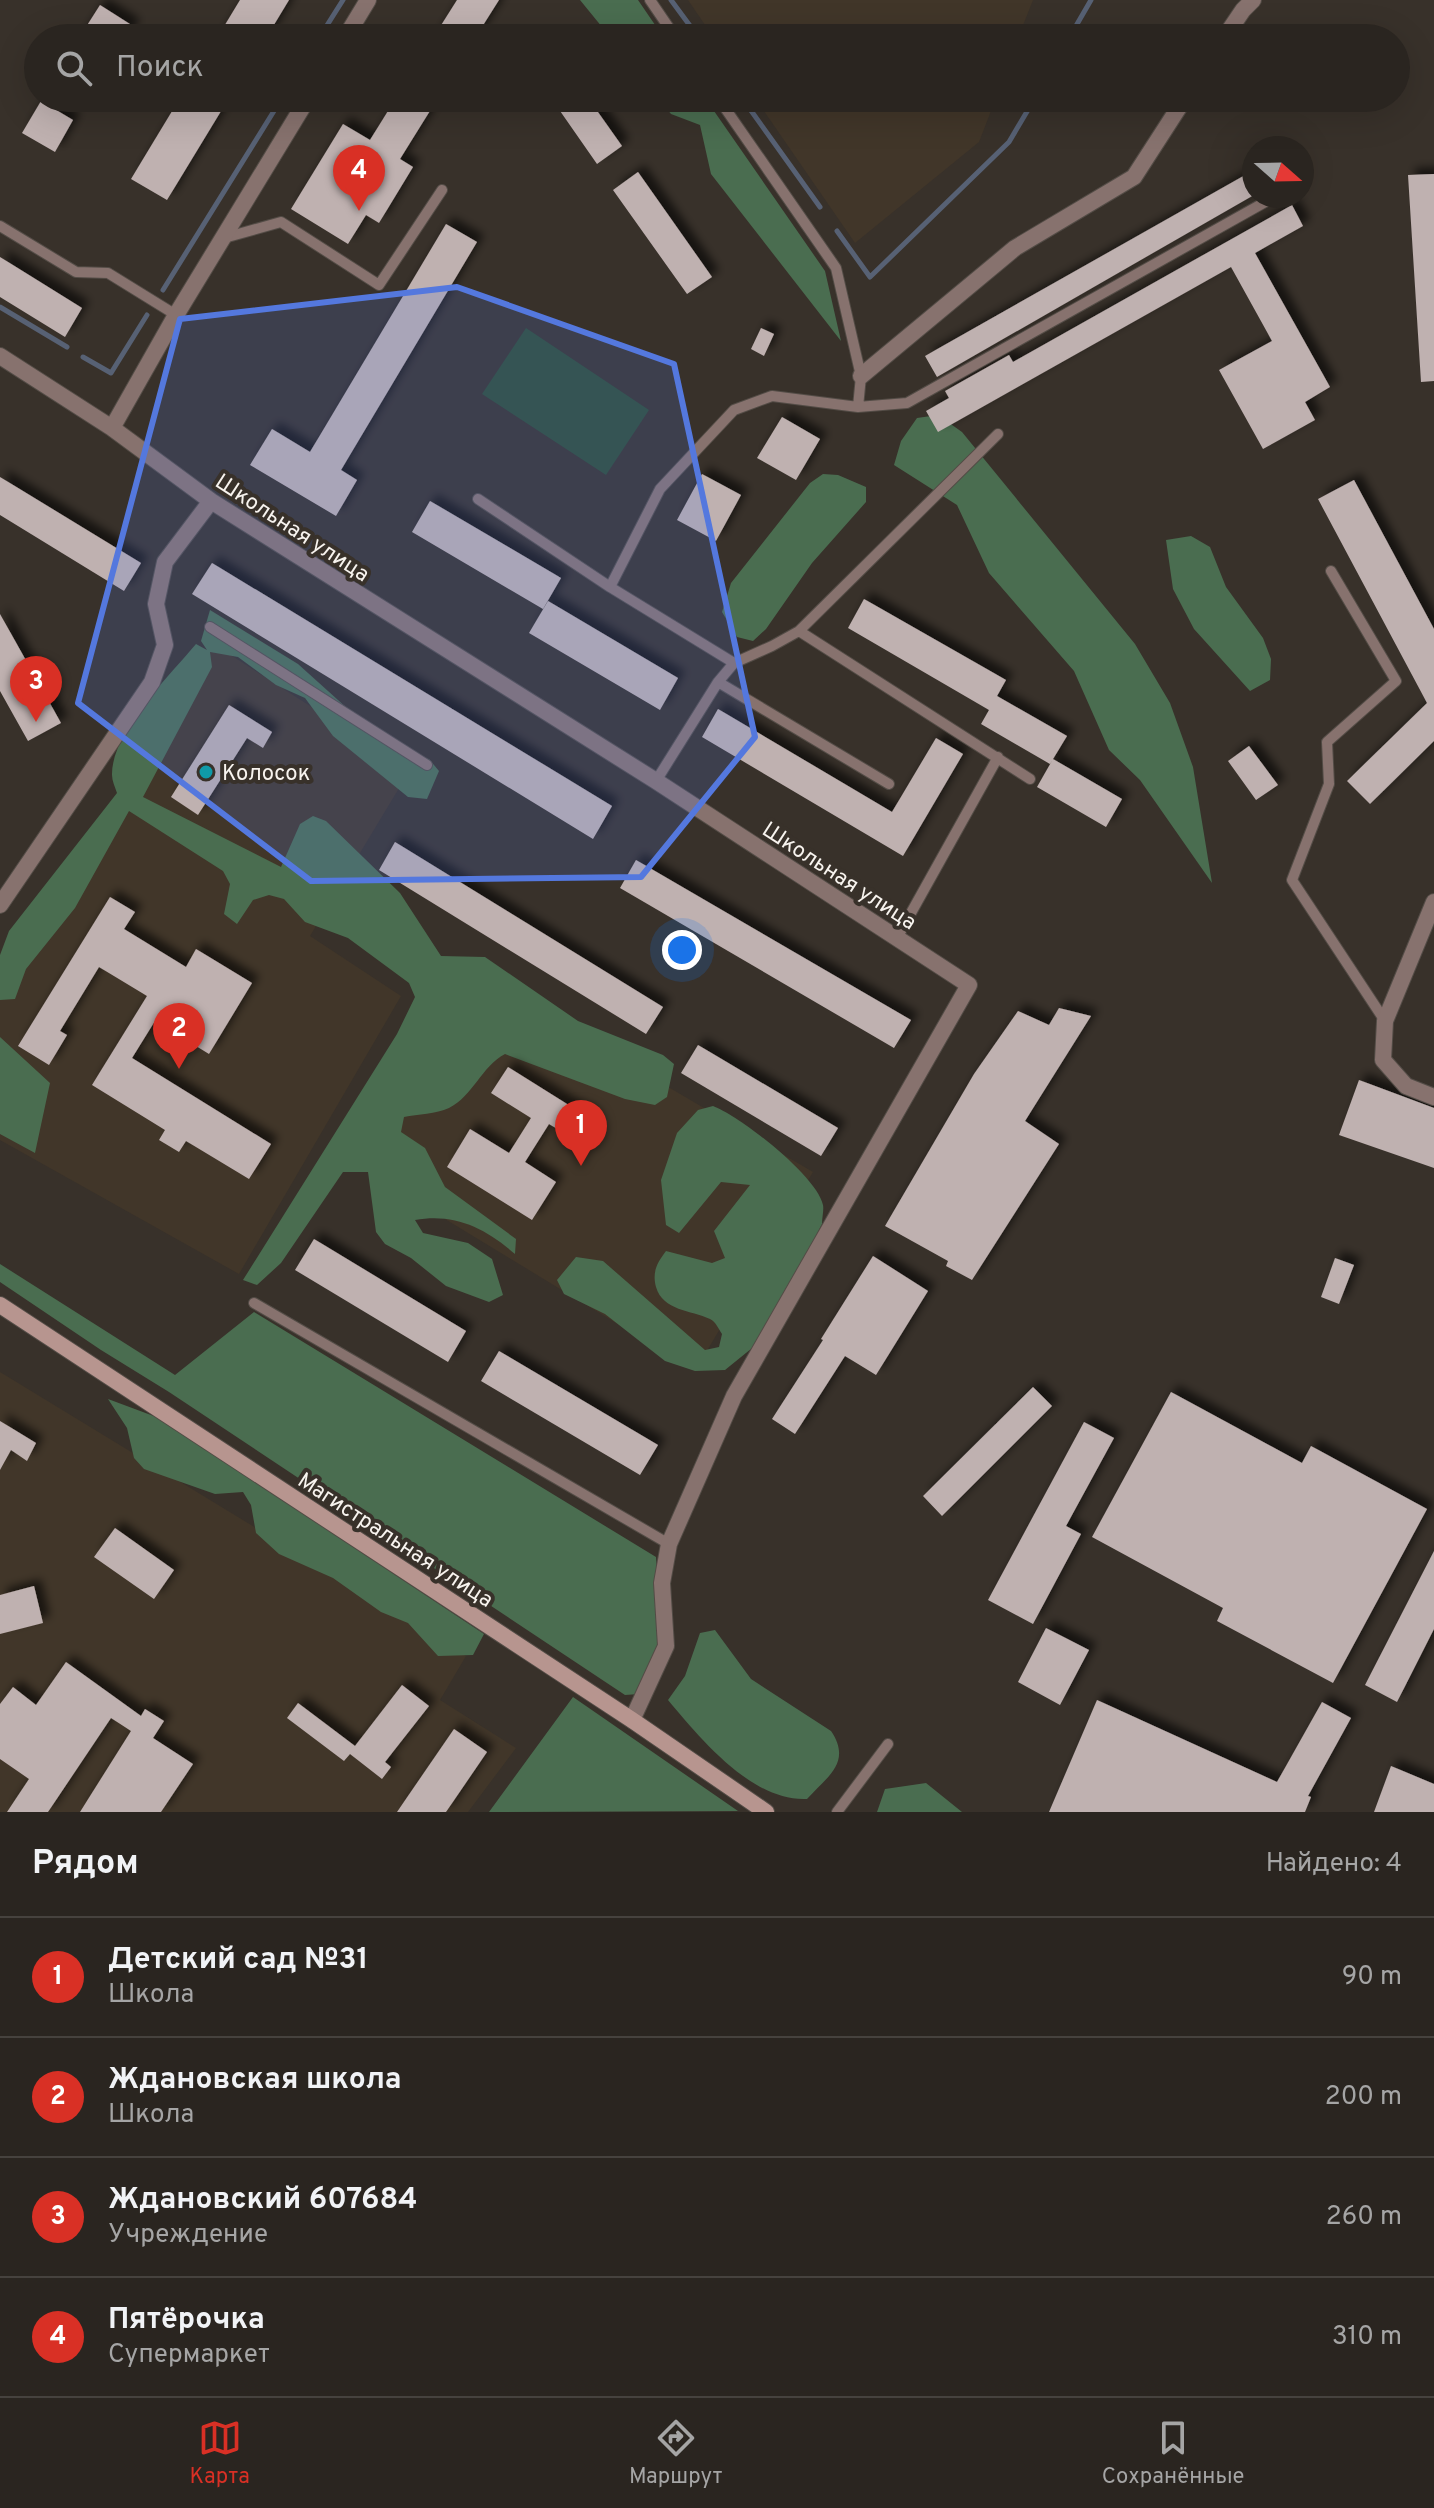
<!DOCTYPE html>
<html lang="ru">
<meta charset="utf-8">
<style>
:root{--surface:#2a2520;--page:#322d29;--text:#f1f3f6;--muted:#a5a5a5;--line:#46423e;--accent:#d93025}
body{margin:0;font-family:Overpass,sans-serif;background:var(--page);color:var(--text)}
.compass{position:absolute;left:1242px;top:136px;width:72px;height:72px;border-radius:50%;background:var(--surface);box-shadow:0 8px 32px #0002;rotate:110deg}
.you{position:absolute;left:682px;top:950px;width:28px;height:28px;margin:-20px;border:6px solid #fff;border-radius:50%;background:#1a73e8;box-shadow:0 0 0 12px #1a73e833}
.badge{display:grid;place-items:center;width:52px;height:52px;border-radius:50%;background:var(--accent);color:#fff;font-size:26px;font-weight:700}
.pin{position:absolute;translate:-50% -66px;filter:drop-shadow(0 2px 4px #0008)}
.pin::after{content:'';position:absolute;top:42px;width:28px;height:24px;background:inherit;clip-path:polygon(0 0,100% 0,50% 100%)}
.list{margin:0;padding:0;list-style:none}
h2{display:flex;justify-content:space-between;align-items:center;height:104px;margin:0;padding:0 32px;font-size:34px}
h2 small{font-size:26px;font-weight:400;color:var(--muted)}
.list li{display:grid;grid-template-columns:52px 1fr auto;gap:24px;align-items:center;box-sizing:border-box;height:120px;padding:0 32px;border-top:2px solid var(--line)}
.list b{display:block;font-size:30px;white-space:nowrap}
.list p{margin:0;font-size:26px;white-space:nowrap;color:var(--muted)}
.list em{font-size:26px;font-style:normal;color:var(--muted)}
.icon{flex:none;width:44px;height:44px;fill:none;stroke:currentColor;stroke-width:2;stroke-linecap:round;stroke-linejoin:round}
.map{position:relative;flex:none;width:1434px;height:1812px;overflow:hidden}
.search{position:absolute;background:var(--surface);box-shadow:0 8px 32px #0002;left:24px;right:24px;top:24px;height:88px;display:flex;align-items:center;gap:20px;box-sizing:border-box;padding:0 28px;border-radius:44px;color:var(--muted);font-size:30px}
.sheet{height:584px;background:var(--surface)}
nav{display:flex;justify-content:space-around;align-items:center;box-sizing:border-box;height:112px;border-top:2px solid var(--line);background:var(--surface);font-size:22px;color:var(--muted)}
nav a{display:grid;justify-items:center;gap:4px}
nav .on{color:var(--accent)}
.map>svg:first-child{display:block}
</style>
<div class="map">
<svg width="1434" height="1812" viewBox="0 0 1434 1812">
<defs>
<filter id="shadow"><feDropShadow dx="7" dy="-7" stdDeviation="4" flood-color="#0009"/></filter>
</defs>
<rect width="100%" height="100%" fill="#38312a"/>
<!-- built -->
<path fill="#413629" d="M688,0H1033L1018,38H714Z
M755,98H996L979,142L855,243Z
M212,643L410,770L310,936L401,996L239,1274L0,1140V998Z
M464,967L813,1172L695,1371L348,1160Z
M0,1372L466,1656L440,1700L516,1748L468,1812H0Z"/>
<!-- green -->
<path fill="#2d4c33" d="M526,328L649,410L606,475L482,394Z"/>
<!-- forest -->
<path fill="#4a6d50" d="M580,0H638L664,38H611Z
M658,98H705L825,271L841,341L711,174L700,125L671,114Z
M938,415L962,432L1135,644L1170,703L1193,767L1212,883L1140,780L1109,750L1074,671L989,573L957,505L894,465L901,441L917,418Z
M823,474L838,475L866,487V502L812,563L766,629L753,641L737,637L722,612L731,583L810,483Z
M1191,536L1210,547L1226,587L1263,638L1271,659L1270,680L1250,691L1194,629L1173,589L1166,540Z
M210,610L298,664L388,745L401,753L429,759L439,771L427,799L408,797L333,736L305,698L276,685L238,657L210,652L212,667L143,797L281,867L300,824L313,816L326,821L400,893L441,956L485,957L578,1021L663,1055L674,1064L667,1097L655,1105L625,1099L505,1054C481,1067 473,1096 449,1108C436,1114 418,1114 404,1117L401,1132L425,1148L445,1187L516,1239L515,1254C485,1228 455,1213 415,1220L423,1233L468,1243L492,1259L503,1295L489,1302L446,1286L411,1258L385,1244L376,1232L368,1172H343L281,1263L257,1285L243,1280L397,1034L415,997L409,983L348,938L305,922L284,899L269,895L253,900L237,924L224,914L230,884L223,871L129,811L75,908L26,969L15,999L0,1000V955L9,931L117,793C115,787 112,781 112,775C111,733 170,675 196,644L207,650L201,641Z
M0,1037L50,1083L35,1153L0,1134Z
M713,1106C740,1116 817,1176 823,1205C824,1210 822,1218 822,1224L762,1340L725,1370L695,1371L665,1361L605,1314L564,1294L557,1280L576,1257L603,1261L705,1350L719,1347L722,1334C718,1328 716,1322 710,1319C691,1310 663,1311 656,1287C652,1272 657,1263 666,1251L712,1263L725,1258L714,1231L750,1185L721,1182L679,1233L666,1225L661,1180L677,1133L698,1110Z
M0,1264L175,1375L254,1312L656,1557L661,1642L639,1694L625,1695L169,1392L101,1350L0,1282Z
M108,1399L159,1418L484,1634L473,1655L438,1656L408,1623L381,1612L333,1578L279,1554L256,1533L251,1505L243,1492L215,1494L144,1469L134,1458L127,1428Z
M715,1630L751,1679L831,1731C852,1762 828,1776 807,1799C752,1802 700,1738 668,1700L685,1676L700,1633Z
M573,1697L738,1811L489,1812Z
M926,1783L962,1812H877L885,1789Z"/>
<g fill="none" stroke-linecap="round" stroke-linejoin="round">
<!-- stream -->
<path stroke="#576174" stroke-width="5" d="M671,0L699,38
M319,38L343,0
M1069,38L1091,0
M742,98L820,207
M837,231L870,277L1009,142L1035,98
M163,290L282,98
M0,307L67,347
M83,357L111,373L147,315"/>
</g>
<!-- building -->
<path fill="#bfb1b0" filter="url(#shadow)" d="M240,0H289L266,38H217Z
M457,0H499L475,38H433Z
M100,5L133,26L125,38H79Z
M180,98H229L167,200L131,179Z
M396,98H438L400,159L413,167L379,223L366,215L348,244L291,209L343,124L370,140Z
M551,98H588L622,146L597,164Z
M41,101L73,120L55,152L22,133Z
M1254,170V195L937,377L925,356Z
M638,172L712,277L687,294L613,190Z
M1434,174V381L1421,382L1408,175Z
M1292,205L1303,226L1255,253L1330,387L1305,402L1315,420L1263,449L1219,370L1272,341L1231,267L938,432L926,411L949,398L945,391L1009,355L1013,362Z
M446,224L477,242L341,470L357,480L336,516L250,465L272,429L310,452Z
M0,257L82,308L65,337L0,297Z
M761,328L774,334L764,356L751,349Z
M782,417L820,439L796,480L757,458Z
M702,474L741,495L716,541L677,520Z
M0,477L141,563L124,591L0,515Z
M1354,480L1434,629V741L1370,804L1347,781L1427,703L1318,499Z
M430,501L561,578L543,609L412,532Z
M212,563L612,806L593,839L192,594Z
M864,599L1006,680L997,696L1067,736L1050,764L981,724L989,710L848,628Z
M548,601L678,678L660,710L529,633Z
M0,614L61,723L28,741L0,691Z
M229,705L272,732L263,748L247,738L198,815L171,797Z
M718,709L892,812L936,738L963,754L903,856L702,737Z
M1249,746L1278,785L1256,800L1228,761Z
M1053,759L1122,799L1106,827L1037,787Z
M395,842L663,1007L646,1034L379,870Z
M636,860L911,1020L894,1048L620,888Z
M110,897L135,912L124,929L186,967L196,949L252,983L209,1054L155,1021L132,1058L271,1144L249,1179L186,1141L179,1152L159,1140L165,1130L92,1085L147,996L99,967L60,1031L67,1035L49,1065L18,1046Z
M1059,1008L1091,1016L1025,1121L1059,1144L972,1280L946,1266L948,1261L885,1226L974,1074L1018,1011L1049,1025Z
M698,1045L838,1128L821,1156L681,1073Z
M508,1067L591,1119L577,1141L549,1124L525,1162L556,1182L532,1220L447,1167L470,1129L509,1153L531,1118L491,1093Z
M1359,1080L1434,1108V1168L1339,1135Z
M314,1239L466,1331L448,1362L295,1270Z
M873,1256L928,1291L876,1375L845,1356L795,1434L772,1419L823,1340L821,1339Z
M1335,1258L1354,1265L1339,1304L1321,1297Z
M499,1351L658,1445L640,1475L481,1381Z
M1033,1387L1052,1406L942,1516L923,1496Z
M1171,1392L1302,1463L1311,1446L1427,1509L1333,1683L1217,1621L1223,1608L1092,1537Z
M0,1421L36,1443L27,1461L11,1450L0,1470Z
M1084,1422L1114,1438L1066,1526L1081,1534L1033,1624L988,1600Z
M115,1528L174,1570L154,1599L94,1557Z
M1434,1551V1629L1397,1702L1365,1685Z
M34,1586L43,1623L0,1634V1595Z
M1046,1628L1089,1650L1060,1705L1018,1682Z
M66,1662L141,1716L145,1709L164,1721L153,1738L193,1764L161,1812H80L131,1731L111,1718L48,1812H7L29,1779L0,1759V1704L13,1687L36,1705Z
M402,1685L429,1706L385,1762L391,1767L382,1779L350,1754L344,1761L287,1718L298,1703L355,1746Z
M1097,1700L1277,1782L1322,1702L1351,1718L1308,1796L1311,1797L1305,1812H1049Z
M454,1729L487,1752L446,1812H397Z
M1391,1766L1434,1784V1812H1374Z"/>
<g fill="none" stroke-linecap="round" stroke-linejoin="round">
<defs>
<path id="lane" d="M650,0L676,38
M0,226L76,272L108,273L176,315
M224,238L281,222L379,285L442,190
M858,407L907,403L1276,196
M478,499L610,587
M1331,571L1396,681L1327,742L1329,784L1292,880L1385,1021
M210,627L427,765
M799,631L1030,779
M734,663L772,646L799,631L998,434
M718,682L889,784
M656,781L718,682L734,663L610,587L660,489L734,410L772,396L858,407L861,376L836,268L718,98
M897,938L998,757
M254,1303L669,1544
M837,1812L888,1744"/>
<path id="street" d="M345,38L368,0
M1224,38L1243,10L1253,0
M0,356L112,428L211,501L656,781L969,985L734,1396L669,1544L662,1583L666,1646L632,1720
M861,376L1015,248L1134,177L1185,98
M112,428L176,315L308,98
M1434,902L1385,1021L1383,1060L1406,1086L1434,1097
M0,905L152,682L165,645L156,604L165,562L211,501"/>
<path id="secondary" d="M0,1305L632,1720L766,1812"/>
</defs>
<!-- lane casing -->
<use href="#lane" stroke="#534c46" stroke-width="12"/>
<!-- street casing -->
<use href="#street" stroke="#534c46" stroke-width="18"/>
<!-- secondary casing -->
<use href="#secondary" stroke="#534c46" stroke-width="18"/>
<!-- lane -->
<use href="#lane" stroke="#87726e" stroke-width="10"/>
<!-- street -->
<use href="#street" stroke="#87726e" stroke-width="16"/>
<!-- secondary -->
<use href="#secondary" stroke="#b7958f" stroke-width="16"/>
</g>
<!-- marked area -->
<path fill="#5478de" fill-opacity="0.2" stroke="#5478de" stroke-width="6" stroke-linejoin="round" d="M457,287L674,364L755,737L641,877L311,881L78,703L180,319Z"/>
<!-- markers -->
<circle fill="#0f9aa8" stroke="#38312a" stroke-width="3" cx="206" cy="772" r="8"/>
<g text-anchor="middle" stroke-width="8" stroke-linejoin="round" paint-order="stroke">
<!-- street labels -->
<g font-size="22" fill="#f8f4ef" stroke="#38312a">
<text transform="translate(293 527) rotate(33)" y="8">Школьная улица</text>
<text transform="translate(840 875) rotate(33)" y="8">Школьная улица</text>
<text transform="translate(396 1539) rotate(33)" y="8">Магистральная улица</text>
</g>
<!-- poi labels -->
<g font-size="22" fill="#f8f4ef" stroke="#38312a" text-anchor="start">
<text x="222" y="780">Колосок</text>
</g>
</g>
</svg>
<svg class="compass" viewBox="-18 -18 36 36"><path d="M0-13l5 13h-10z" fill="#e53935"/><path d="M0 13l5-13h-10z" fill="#a5a5a5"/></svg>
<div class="you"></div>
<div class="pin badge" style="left:581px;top:1166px">1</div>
<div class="pin badge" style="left:179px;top:1069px">2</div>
<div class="pin badge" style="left:36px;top:722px">3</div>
<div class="pin badge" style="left:359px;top:211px">4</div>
<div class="search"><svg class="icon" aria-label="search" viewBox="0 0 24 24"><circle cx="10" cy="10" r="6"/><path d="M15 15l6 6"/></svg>Поиск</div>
</div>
<section class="sheet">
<h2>Рядом<small>Найдено: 4</small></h2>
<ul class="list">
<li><span class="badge">1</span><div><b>Детский сад №31</b><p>Школа</p></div><em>90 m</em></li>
<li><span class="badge">2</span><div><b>Ждановская школа</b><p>Школа</p></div><em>200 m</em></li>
<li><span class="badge">3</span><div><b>Ждановский 607684</b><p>Учреждение</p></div><em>260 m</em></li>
<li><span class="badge">4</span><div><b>Пятёрочка</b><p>Супермаркет</p></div><em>310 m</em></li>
</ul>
</section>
<nav>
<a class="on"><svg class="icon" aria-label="map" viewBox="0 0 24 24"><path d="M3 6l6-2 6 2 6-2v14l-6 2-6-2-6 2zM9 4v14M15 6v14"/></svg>Карта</a>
<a><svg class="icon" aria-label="directions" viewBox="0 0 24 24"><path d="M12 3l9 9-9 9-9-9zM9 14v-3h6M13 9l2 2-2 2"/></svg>Маршрут</a>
<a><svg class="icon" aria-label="saved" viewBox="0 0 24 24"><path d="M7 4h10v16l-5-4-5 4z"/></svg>Сохранённые</a>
</nav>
